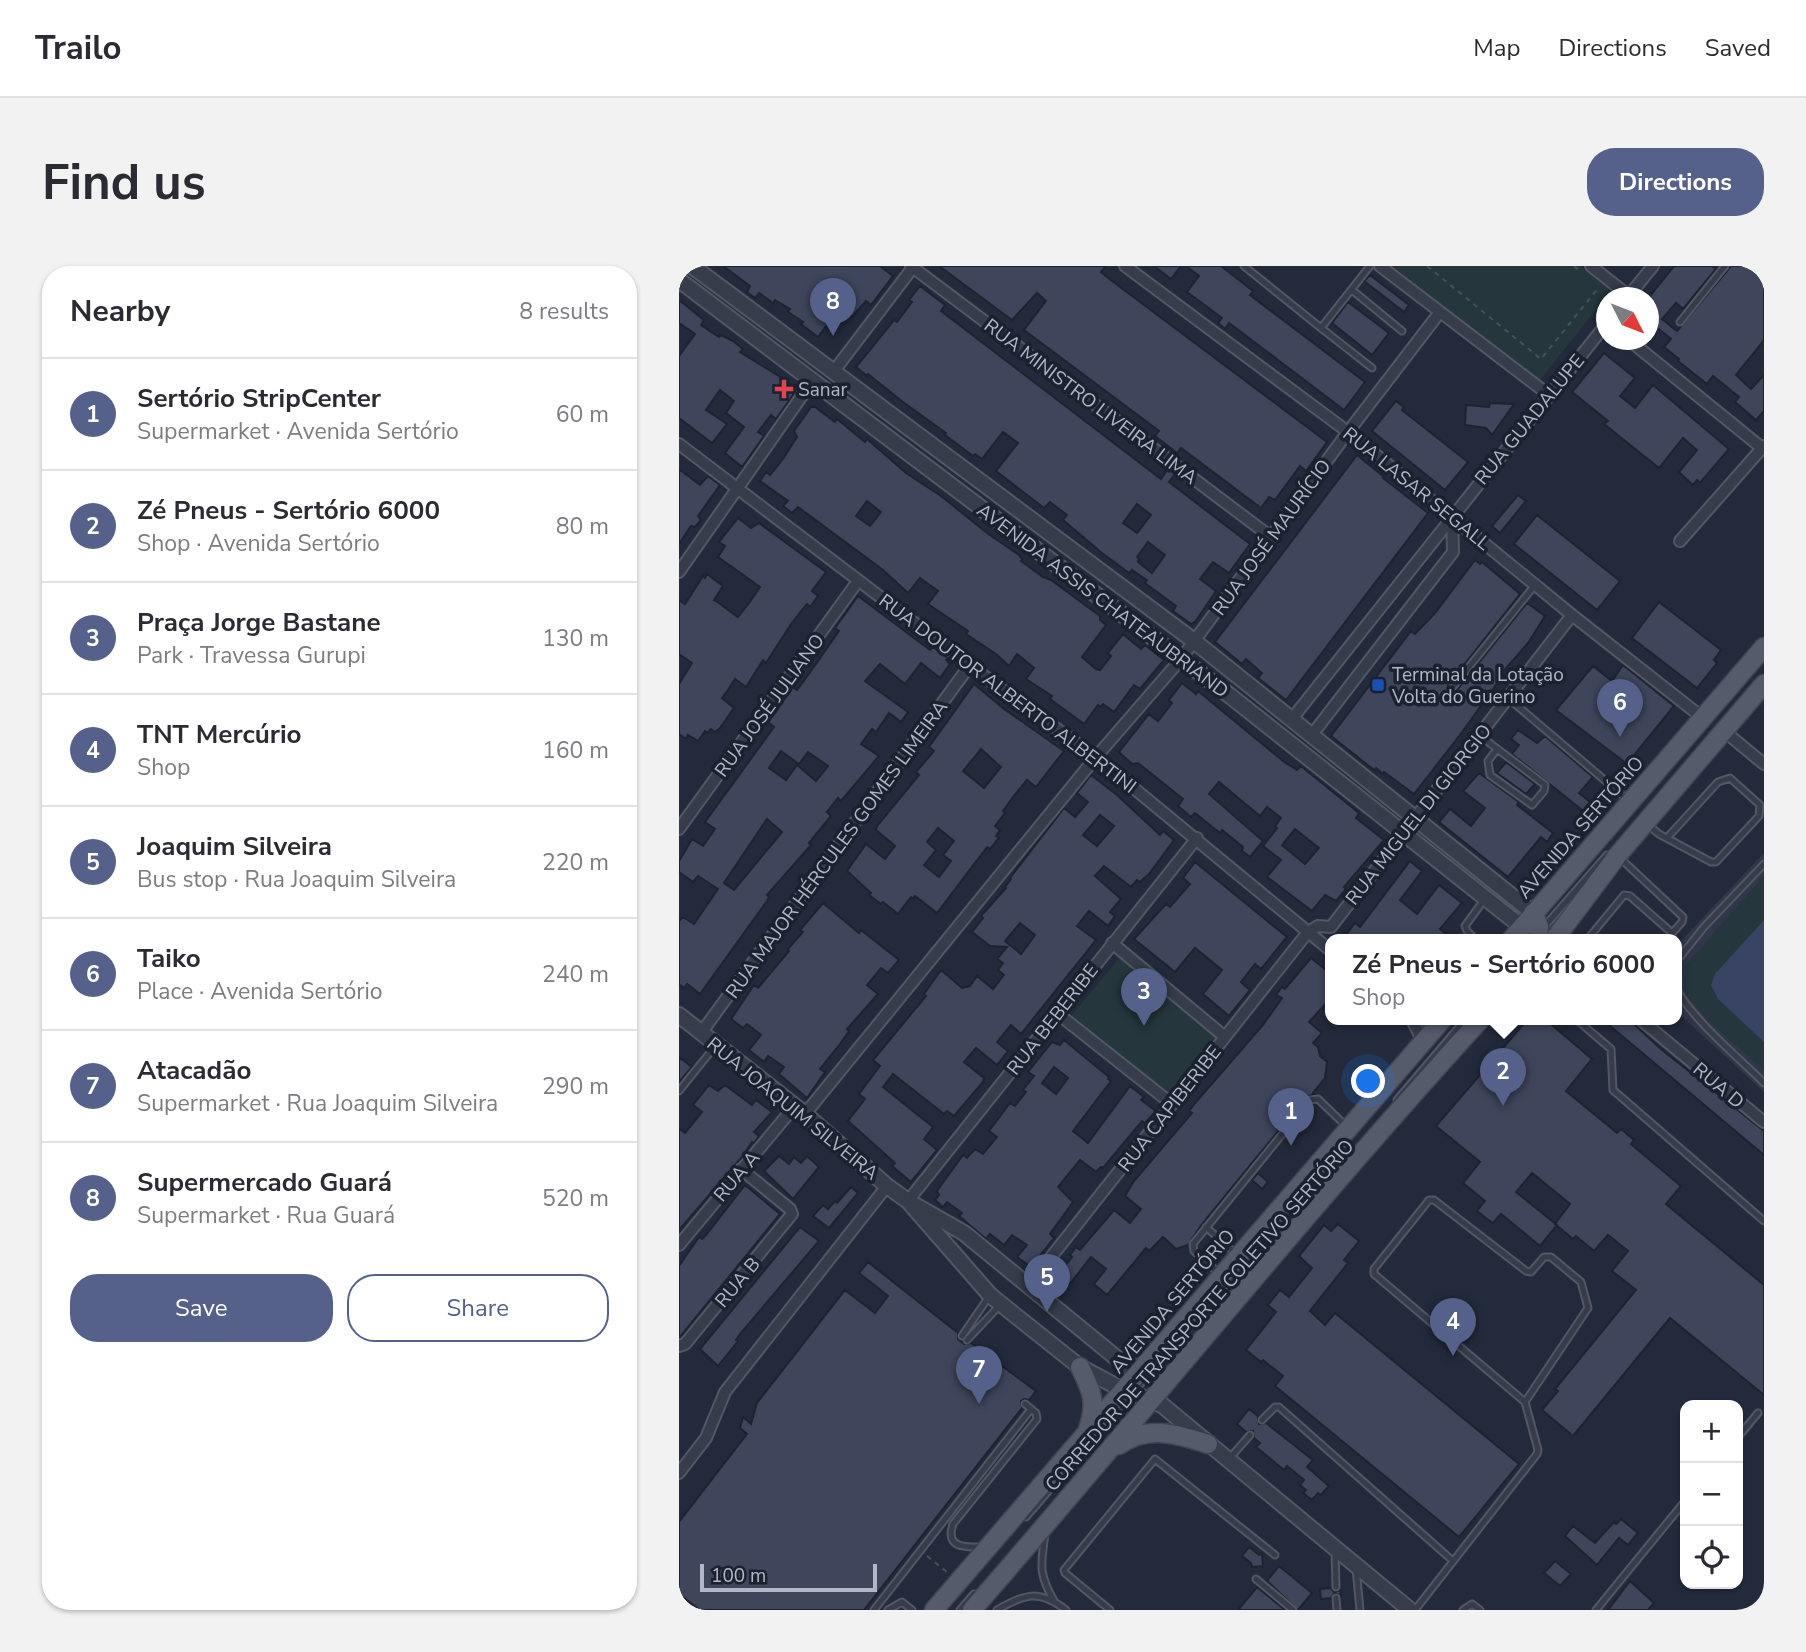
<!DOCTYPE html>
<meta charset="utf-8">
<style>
:root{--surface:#fff;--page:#f2f2f3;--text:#2b2b33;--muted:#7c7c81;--line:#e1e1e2;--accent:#55618a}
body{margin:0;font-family:"Nunito Sans",sans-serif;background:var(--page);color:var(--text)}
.controls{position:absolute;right:21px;bottom:21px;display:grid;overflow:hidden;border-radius:14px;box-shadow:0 2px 5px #0004}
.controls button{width:63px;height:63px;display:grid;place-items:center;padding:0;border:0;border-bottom:2px solid var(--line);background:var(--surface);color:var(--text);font:35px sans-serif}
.compass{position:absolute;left:917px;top:21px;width:63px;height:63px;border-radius:50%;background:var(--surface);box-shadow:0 2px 5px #0004;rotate:132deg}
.scale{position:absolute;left:21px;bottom:18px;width:177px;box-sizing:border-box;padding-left:7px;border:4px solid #b2b7c7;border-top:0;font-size:19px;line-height:24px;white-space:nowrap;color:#b2b7c7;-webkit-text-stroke:5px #1c2130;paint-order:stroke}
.you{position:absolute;left:690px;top:816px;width:24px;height:24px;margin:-18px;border:5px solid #fff;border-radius:50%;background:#1a73e8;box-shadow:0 0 0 10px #1a73e833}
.badge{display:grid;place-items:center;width:46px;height:46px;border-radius:50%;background:var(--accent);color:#fff;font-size:23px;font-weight:700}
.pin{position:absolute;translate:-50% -58px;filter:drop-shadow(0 2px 4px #0008)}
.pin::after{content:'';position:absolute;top:37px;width:24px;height:21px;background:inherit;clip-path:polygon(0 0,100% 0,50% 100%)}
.popup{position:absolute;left:646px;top:668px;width:357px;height:91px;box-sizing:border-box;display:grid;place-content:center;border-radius:14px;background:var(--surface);filter:drop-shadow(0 2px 5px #0005);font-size:23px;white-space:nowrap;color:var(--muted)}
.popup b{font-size:26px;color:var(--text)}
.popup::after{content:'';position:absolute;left:50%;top:100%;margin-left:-14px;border:14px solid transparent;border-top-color:var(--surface)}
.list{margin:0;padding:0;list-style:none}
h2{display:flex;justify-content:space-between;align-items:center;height:91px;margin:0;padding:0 28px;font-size:30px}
h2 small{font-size:23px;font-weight:400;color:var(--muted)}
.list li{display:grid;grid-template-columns:46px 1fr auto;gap:21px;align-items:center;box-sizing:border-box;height:112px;padding:0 28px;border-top:2px solid var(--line)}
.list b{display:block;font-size:26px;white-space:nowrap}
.list p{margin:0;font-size:23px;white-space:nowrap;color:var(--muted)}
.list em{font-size:23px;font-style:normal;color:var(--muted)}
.actions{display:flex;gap:14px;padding:21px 28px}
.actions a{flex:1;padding:16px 0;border:2px solid var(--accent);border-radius:28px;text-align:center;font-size:24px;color:var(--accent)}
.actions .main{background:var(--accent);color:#fff}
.icon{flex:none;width:38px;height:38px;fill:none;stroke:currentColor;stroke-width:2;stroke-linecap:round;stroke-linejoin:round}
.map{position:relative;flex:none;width:1085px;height:1344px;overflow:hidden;border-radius:28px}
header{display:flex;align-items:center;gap:42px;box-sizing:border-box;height:98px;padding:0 35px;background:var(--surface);border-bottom:2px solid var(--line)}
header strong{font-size:33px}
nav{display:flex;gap:38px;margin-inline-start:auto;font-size:24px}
.intro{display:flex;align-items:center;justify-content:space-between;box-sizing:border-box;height:168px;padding:0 42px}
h1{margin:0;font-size:49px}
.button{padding:18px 32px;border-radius:28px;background:var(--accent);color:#fff;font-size:24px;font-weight:700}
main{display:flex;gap:42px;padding:0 42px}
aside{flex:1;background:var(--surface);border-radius:28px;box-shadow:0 2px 5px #0004}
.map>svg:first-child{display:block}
</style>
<header>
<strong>Trailo</strong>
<nav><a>Map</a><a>Directions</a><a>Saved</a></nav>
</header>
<div class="intro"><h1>Find us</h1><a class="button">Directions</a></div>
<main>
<aside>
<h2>Nearby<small>8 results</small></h2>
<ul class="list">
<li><span class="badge">1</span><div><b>Sertório StripCenter</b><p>Supermarket · Avenida Sertório</p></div><em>60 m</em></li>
<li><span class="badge">2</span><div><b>Zé Pneus - Sertório 6000</b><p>Shop · Avenida Sertório</p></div><em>80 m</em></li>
<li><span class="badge">3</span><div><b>Praça Jorge Bastane</b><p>Park · Travessa Gurupi</p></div><em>130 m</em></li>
<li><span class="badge">4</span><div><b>TNT Mercúrio</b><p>Shop</p></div><em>160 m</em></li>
<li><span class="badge">5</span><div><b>Joaquim Silveira</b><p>Bus stop · Rua Joaquim Silveira</p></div><em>220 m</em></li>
<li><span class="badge">6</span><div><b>Taiko</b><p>Place · Avenida Sertório</p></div><em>240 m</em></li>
<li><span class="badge">7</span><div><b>Atacadão</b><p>Supermarket · Rua Joaquim Silveira</p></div><em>290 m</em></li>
<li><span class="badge">8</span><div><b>Supermercado Guará</b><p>Supermarket · Rua Guará</p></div><em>520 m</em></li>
</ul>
<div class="actions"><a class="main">Save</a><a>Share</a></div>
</aside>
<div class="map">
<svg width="1085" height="1344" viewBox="0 0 1085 1344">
<rect width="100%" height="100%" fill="#232a3b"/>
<!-- airport -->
<path fill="#313748" d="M1085,587V826L997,745V680Z"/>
<!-- green -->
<path fill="#25363c" d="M713,0H901L932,25L860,115Z
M1085,610V804L1036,761L1007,730L1005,717L1007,699Z
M441,691L537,771L490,829L392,750Z"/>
<!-- water -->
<path fill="#394464" d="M1085,654V776L1039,733L1032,719L1036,708Z"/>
<!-- building -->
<path fill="#3f465b" stroke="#1e2332" stroke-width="2" fill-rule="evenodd" d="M44,0H201L214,10L192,39L187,35L173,51L161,42L139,71L122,58L124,56L109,46L111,43L96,34L94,37L80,27L76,32L68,26L71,20Z
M260,0H427L422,6L433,15L648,176L627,205L621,200L596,234L590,231L582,242L502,182L498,187L476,170L480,165L345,64L367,35L358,27L333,54Z
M475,0H502L492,13Z
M507,0H542L574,25L571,29L686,116L665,144L550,57L546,63L539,57L543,52L508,26L520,10Z
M995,0H1033L1037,3L1004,43L997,37L983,53L998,65L1052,0H1085V74L1057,109L1072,123L1085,109V145L1077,154L1056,136L1060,131L1034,110L1028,118L999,95L1000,93L985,81L992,73L977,61L970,70V31Z
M691,9L730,39L725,46L685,15Z
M241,20L266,39L262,45L482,213L489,203L496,208L490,216L571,278L550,307L534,296L521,313L537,325L516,356L512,358L494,345L497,340L466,317L468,314L453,304L450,307L423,287L384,254L388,249L371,236L365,242L317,205L339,177L324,166L303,193L296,188L294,190L266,169L267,167L224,136L189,108L188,110L177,101L215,54L218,56L233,36L230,34ZM458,238L472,249L458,267L444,257ZM469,276L486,289L473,307L459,296L460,293L458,291Z
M0,34L25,54L22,59L40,71L42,69L54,75L64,83L61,86L119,122L97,153L92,149L79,166L85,170L63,201L46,187L65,161L47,147L55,135L41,124L27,144L48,158L33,177L0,152V90L16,68L0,57Z
M669,36L710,67L693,89L653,57Z
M925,87L956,112L941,130L956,142L974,119L1050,183L1021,217L1018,214L1014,219L1000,206L1018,184L1004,172L980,202L925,158L929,155L893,126Z
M717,135L725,141L723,144L789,196L766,224L693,165Z
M811,137L835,138L813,169L807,162L786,159L787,139L810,141Z
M132,141H136L156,156L158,153L186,176L188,173L227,207L262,230L308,267L340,289L343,293L342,295L364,311L372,314L421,350V354L427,359L403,391L417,403L421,404L432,390L429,387L444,368L462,383L466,379L485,394L461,423L455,419L435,446L424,438L421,441L419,439L405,458L371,433L373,430L347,413L355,402L338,388L330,400L317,388L287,368L289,365L249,338L259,325L241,312L229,327L204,304L119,241L113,247L104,240L109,235L81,215L87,206L91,209L104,193L118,171L115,165ZM188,235L202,246L191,260L177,250Z
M678,189L705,211L704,212L749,247L607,434L579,412L583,407L567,393L563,398L536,376Z
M0,203L21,219L29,210L41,219L19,250L22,254L16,261L12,260L0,278Z
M839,229L847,235L821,267L813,260Z
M858,249L941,315L918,344L835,278Z
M59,252L72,262L80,257L147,306L133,325L139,330L131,341L128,338L112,358L87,397L84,394L67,421L56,413L49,424L43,432L55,442L41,462L36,466L32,463L28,467L26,465L19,475L9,469L7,473L0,468V418L13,397L0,388V334L6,338L24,310L26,312L28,308L44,320L35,334L37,335L59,351L70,337L81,321L39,291L46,280L40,276Z
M796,294L801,298L803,296L841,328L769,419V426L777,425L848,337L866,350L849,377L822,408L824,409L781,469L735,528L705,506L704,508L697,502L695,504L652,470L732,365L736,368L756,347Z
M179,330L251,384L254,381L269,392L267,394L271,398L261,412L242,397L226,418L201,398L186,415L229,446L222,456L210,447L197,466L193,463L182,478L200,490L162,535L159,532L148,546L152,550L130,577L132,579L88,629L90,631L88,635L21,728L8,718L5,722L0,718V655L4,651L15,658L39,623L19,610L14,616L0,606V595L13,573L24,580L36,563L26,556L95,461L89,456L114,421L118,424L132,405L160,365L156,362ZM102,485L120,498L129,486L149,500L137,515L118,499L107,514L90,502ZM88,553L103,566L55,624L45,617Z
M980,336L1042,384L1035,394L1038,397L1018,422L953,372Z
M944,399L995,440L948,498L877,444L914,400L933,415Z
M503,417L517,428L519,425L604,495L618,504L622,500L680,547L677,552L705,574L665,621L667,623L657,635L646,629L633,645L588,611L602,594L584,580L598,562L596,560L602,552L588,541L581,550L540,516L530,528L584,575L571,591L563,585L564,581L543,564L541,567L516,547L512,551L499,540L504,533L459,497L453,498L440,486L470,448L479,455L493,437L490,434ZM616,563L640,582L626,598L603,579Z
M295,418L325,443L385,485L357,521L348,514L334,531L324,545L326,547L316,560L321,564L317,570L320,572L311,583L308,581L258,647L236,630L234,633L232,631L219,648L204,636L202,638L190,629L192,627L168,605L187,578L206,593L216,580L197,564L198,560L240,509L237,506L255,485L250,481ZM302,483L322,501L305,522L284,505ZM259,562L275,575L264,589L272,595L260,611L245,599L257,584L248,576Z
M852,426L859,432L852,440L845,434Z
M839,464L858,477L866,470L914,511L900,527L915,539L908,548L833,488L840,479L832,473Z
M827,496L856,518L847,528L818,507Z
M800,507L840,536L838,539L874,567L868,576L862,571L829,611L760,556L771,543L792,560L806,542L784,525Z
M412,509L438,529L481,569L484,565L495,574L470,608L461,616L458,614L452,621L425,600L416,610L442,633L431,646L436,650L429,660L410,645L398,660L417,674L342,768L332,759L318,776L329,785L318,799L297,782L285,796L305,812L304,816L275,850L268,845L265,848L214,808L204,821L254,861L245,873L258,884L232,916L213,900L216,897L169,855L186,833L180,828L201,800L194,794L247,730L245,728L262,704L283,722L291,720L298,710L314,723L325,709L319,704L324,697L318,693L328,681L311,680L293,666L304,652L302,650L327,622L326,621L332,613L331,612L385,542L396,551L409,536L398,527ZM421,549L435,560L418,580L404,569ZM341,657L356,669L342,688L326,675Z
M731,595L743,605L721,634L738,648L760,619L783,637L761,663L774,674H663L676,657L681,661Z
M516,596L608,671L582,703L576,698L562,716L571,724L550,750L524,728L543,704L516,682L496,706L455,673L487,638L491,641L511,618L504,612Z
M144,637L180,667L182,664L220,694L209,707L202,702L188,719L199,728L168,763L170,765L161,778L141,803L146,806L128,832L100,808L105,801L89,790L85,796L70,784L82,769L68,758L64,762L52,753L75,719L79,722L110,685L109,683L124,666L121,664Z
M632,692L651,707V733L630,756L643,767L634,777L639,781L641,790L648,796L646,812L634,827L636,828L627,831L523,958L509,979L497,983L484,971L470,985L467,982L428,1029L415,1018L427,1003L412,991L382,1029L373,1025L369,1021L393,991L391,989L397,981L401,984L435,944L451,957L462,943L446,930L455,915L513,847L510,845L517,836L584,759L603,732L597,729L603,721L606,723Z
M848,754H867L913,793L887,825L938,867L942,863L955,874L952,878L1002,920L987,938L1085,1019V1129L991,1052L894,1170L863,1144L879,1125L876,1123L957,1024L933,1005L949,985L929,969L915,985L897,970L894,973L876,958L891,938L853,907L837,926L878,959L861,980L822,948L814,957L808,953L798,945L806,935L784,917L801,896L757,860Z
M924,754H954L957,760L982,783L1085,865V889Z
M385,774L430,811L429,813L432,815L394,865L409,877L451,820L465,831L462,834L477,845L466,857L463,855L424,902L422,901L417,906L401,894L379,921L394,936L371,968L375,972L352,1001L338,991L348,979L333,969L325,979L311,968L307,973L280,950L283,947L268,936L264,941L256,934L260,929L258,925L284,889L288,892L296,883L304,888L318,871L310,865L331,837L336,840L347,826L344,824L355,810L349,806L373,776L381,779ZM375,801L389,812L377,828L363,817Z
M0,791L13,801L0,816Z
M30,819L39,825L46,819L73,839L77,834L93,846L75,866L80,870L75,877L73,876L63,891L0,964V862L6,867L23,846L14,839Z
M100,890L110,898L115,891L122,897L128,890L140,901L114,933L85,905Z
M579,907L589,916L583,923L573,914Z
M66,919L101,948L0,1072V1000L20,971L23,973L27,969Z
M172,921L179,927L150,962L134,950L144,939L149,943L156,935L158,937Z
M659,958L680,975L665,994L669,997L631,1045L646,1059L656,1047L840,1198L780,1271L596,1120L604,1110L584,1094L582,1096L567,1084L597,1046L589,1039L601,1024L610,1031L633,1002L620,990L645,959L652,965Z
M121,961L140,975L61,1068L57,1074L59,1075L39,1100L21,1083Z
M189,996L279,1067V1073L285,1078L292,1077L357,1125L350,1134L345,1133L342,1135L343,1142L185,1344H21L0,1328V1256L68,1168L61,1162L64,1151L72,1158L78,1137L166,1024L196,1047L209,1030L180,1007Z
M570,1143L579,1150L580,1158L587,1157L634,1194L628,1201L650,1220L642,1229L639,1227L633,1234L624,1227L627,1224L621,1219L625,1214L608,1200L605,1204L577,1181L581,1177L575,1172L574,1165L567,1166L558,1158Z
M942,1253L959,1267L949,1279L940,1272L918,1299L886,1270L894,1260L916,1277L935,1256L937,1258Z
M570,1281L580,1289L583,1288L584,1300L573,1301L572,1297L563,1290Z
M876,1295L892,1308L881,1320L865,1307Z
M600,1300L633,1327L619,1344L588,1315Z
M951,1315L975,1337L969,1344H929Z
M578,1321L606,1344H559Z
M652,1322L655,1326L661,1324L662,1330L656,1327L652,1332L642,1333L641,1323Z"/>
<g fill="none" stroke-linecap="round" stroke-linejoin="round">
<defs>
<path id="service" d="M565,0L642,62L691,0
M673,24L723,65
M1001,56L1046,0
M642,62L693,102
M773,422L856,319
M829,432L949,534
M800,469L866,519L865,525L853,539L811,509L809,495L818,483
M969,559L980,568L1032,596H1037L1080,550L1081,539L1051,512L1039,516L988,572
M941,592L1004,651L1003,656L987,674
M865,661L928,589
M797,674L788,665L786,660L805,634
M908,674L945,629L951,630L993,667
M997,696L1025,661L1085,598
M997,722C1013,753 1059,791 1085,817
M898,754L932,783L934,824L1085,955
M0,825L37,779
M718,834L786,754
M527,961L558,989
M542,1009L515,985L514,978L631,834L639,833L667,860
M283,1070L311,1029
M288,1074L322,1038
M583,1154L596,1141H600L774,1295
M1059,1171L1079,1147
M550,1193L571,1169
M347,1251L596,961
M366,1268C362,1299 359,1307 375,1335
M302,1281C285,1281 266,1282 274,1258L358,1153L357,1147L346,1138
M656,1285L657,1321
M677,1302L681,1344
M577,1313L614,1344
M657,1332L658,1344
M195,1344L352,1143
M209,1344L223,1336L233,1344
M281,1344L295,1328
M318,1344C345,1328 360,1323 387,1344
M431,1344L386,1307L385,1304L476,1193L596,1289
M736,1344L858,1188L859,1184L846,1136L909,1042L902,1016L872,991H865L852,1006L847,1005L755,934H750L695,1003V1008L846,1136
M784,1344L793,1338L801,1344
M917,1344L1006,1235"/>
<path id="minor" d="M232,0L592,271
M446,0L669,166L893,349L1024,452
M701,0L870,129
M912,0L950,30
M948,32L974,0
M950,74L1083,182
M155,105L235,0
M0,178L321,422L417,491L651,684
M1001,275L1085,180
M0,306L134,114
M612,454L928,57
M1045,465L1085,498
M632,470L774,286L773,249
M0,563L179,315
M433,677L546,771
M378,747L493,838
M733,754L744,775
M962,754L1085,856
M22,767L291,399
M126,848L417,491L502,393L669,166L761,46
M229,935L518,572
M0,979L115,841
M350,1019L629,666L639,660L652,661L893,349
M0,1080L6,1078L113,948L111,943L62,903
M0,1207L27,1172L46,1126L208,920"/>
<path id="tertiary" d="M13,0L515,375L854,647
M0,14L550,429L843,661
M0,749L126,848L208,920L229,935L285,967L446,1099L452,1102L467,1100
M229,935L311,1029L322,1038L401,1101L444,1124L483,1139L731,1344"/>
<path id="primary" d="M854,647L860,660L859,674
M832,674L1085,381
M875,674L938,590L1085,418
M401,1101C413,1125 418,1137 409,1163
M440,1179C468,1159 499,1168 529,1178
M255,1344L763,754
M293,1344C464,1148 626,946 801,754"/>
</defs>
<!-- service casing -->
<use href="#service" stroke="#525766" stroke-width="9"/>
<!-- minor casing -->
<use href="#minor" stroke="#525766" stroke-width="14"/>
<!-- tertiary casing -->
<use href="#tertiary" stroke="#525766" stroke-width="18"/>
<!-- primary casing -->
<use href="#primary" stroke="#404554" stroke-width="21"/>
<!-- path -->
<path stroke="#435359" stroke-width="2" stroke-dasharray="5 5" stroke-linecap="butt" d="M748,0L862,93L920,21
M895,0L902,6
M248,1290L268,1306"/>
<!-- service -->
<use href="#service" stroke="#373c4b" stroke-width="5"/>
<!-- minor -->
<use href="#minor" stroke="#373c4b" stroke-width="10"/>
<!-- tertiary -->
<use href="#tertiary" stroke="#373c4b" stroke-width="14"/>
<!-- primary -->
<use href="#primary" stroke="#555b6b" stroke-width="18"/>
</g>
<!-- markers -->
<path fill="#e0444e" stroke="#1c2130" stroke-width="2.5" d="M101.5 112.5h7v7h7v7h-7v7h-7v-7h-7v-7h7z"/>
<rect fill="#1a4fb4" stroke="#1c2130" stroke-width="2.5" x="692" y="412" width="14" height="14" rx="3.5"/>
<g text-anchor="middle" stroke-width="7" stroke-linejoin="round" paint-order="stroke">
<!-- poi labels -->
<g font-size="19" fill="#b2b7c7" stroke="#1c2130" text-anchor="start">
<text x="119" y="130">Sanar</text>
<text x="713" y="415">Terminal da Lotação<tspan x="713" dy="22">Volta do Guerino</tspan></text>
</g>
<!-- street labels -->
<g font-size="19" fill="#b2b7c7" stroke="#1c2130">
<text transform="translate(412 135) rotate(37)" y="7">RUA MINISTRO LIVEIRA LIMA</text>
<text transform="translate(850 153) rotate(-51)" y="7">RUA GUADALUPE</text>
<text transform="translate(738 222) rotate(39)" y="7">RUA LASAR SEGALL</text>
<text transform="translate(592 271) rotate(-54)" y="7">RUA JOSÉ MAURÍCIO</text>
<text transform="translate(424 334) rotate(37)" y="7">AVENIDA ASSIS CHATEAUBRIAND</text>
<text transform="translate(329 427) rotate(37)" y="7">RUA DOUTOR ALBERTO ALBERTINI</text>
<text transform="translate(90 439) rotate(-54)" y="7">RUA JOSÉ JULIANO</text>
<text transform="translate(739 548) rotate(-52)" y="7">RUA MIGUEL DI GIORGIO</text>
<text transform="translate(901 561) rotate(-49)" y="7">AVENIDA SERTÓRIO</text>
<text transform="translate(157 583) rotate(-54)" y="7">RUA MAJOR HÉRCULES GOMES LIMEIRA</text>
<text transform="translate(373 753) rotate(-52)" y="7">RUA BEBERIBE</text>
<text transform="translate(1040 819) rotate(40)" y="7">RUA D</text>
<text transform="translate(114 842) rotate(39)" y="7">RUA JOAQUIM SILVEIRA</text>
<text transform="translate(490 842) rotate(-52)" y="7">RUA CAPIBERIBE</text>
<text transform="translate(57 910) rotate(-50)" y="7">RUA A</text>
<text transform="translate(58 1016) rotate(-50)" y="7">RUA B</text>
<text transform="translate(493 1035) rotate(-50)" y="7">AVENIDA SERTÓRIO</text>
<text transform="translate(520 1049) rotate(-49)" y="7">CORREDOR DE TRANSPORTE COLETIVO SERTÓRIO</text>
</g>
</g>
</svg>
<div class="controls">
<button>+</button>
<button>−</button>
<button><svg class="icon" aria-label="locate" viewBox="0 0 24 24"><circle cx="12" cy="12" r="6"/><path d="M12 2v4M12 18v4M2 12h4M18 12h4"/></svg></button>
</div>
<svg class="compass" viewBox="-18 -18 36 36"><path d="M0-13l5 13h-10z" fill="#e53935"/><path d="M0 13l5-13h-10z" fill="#7c7c81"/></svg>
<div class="scale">100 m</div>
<div class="you"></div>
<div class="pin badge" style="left:612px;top:880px">1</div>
<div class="pin badge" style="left:824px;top:840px">2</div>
<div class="popup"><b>Zé Pneus - Sertório 6000</b>Shop</div>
<div class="pin badge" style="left:465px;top:760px">3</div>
<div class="pin badge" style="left:774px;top:1090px">4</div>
<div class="pin badge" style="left:368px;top:1046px">5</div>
<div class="pin badge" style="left:941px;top:471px">6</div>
<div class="pin badge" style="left:300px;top:1138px">7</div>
<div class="pin badge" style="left:154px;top:70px">8</div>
</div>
</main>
